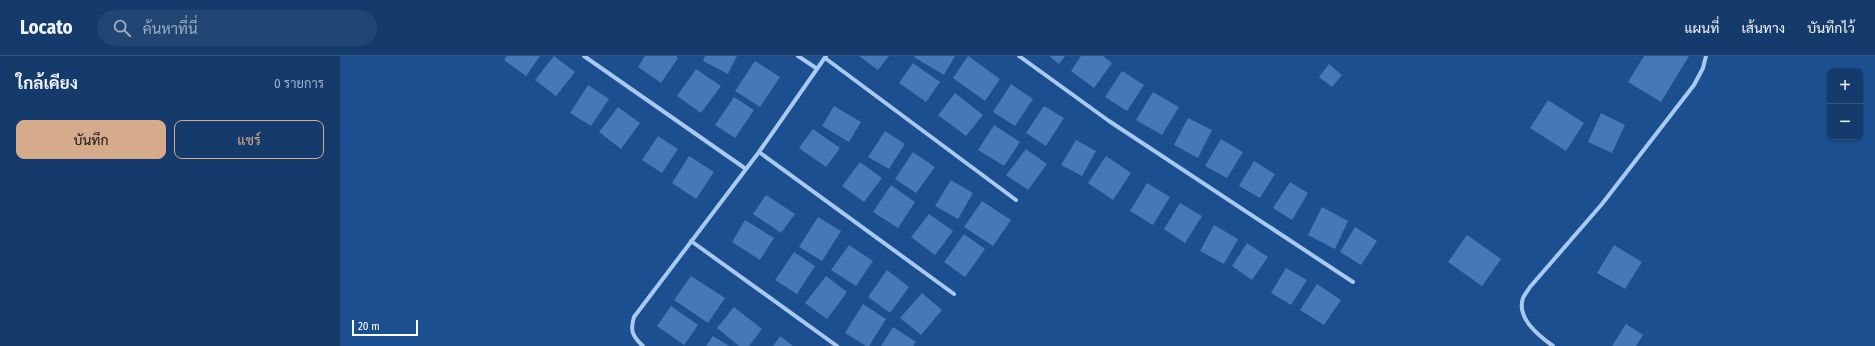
<!DOCTYPE html>
<html lang="th">
<meta charset="utf-8">
<style>
:root{--surface:#143b6b;--page:#214673;--text:#f1f3f6;--muted:#9dadc1;--line:#33557e;--accent:#d6ab8b}
body{margin:0;font-family:"Fira Sans Condensed",Sarabun,sans-serif;background:var(--page);color:var(--text)}
.controls{position:absolute;right:12px;top:12px;display:grid;overflow:hidden;border-radius:8px;box-shadow:0 1px 3px #0004}
.controls button{width:36px;height:36px;display:grid;place-items:center;padding:0;border:0;border-bottom:1px solid var(--line);background:var(--surface);color:var(--text);font:20px sans-serif}
.scale{position:absolute;left:12px;bottom:10px;width:66px;box-sizing:border-box;padding-left:4px;border:2px solid #fff;border-top:0;font-size:11px;line-height:14px;white-space:nowrap;color:#fff;-webkit-text-stroke:3px #1b4f8f;paint-order:stroke}
.list{margin:0;padding:0;list-style:none}
h2{display:flex;justify-content:space-between;align-items:center;height:52px;margin:0;padding:0 16px;font-size:17px}
h2 small{font-size:13px;font-weight:400;color:var(--muted)}
.actions{display:flex;gap:8px;padding:12px 16px}
.actions a{flex:1;padding:9px 0;border:1px solid var(--accent);border-radius:8px;text-align:center;font-size:14px;color:var(--accent)}
.actions .main{background:var(--accent);color:#111}
.icon{flex:none;width:22px;height:22px;fill:none;stroke:currentColor;stroke-width:2;stroke-linecap:round;stroke-linejoin:round}
.map{position:relative;flex:none;width:1535px;height:290px;overflow:hidden}
header{display:flex;align-items:center;gap:24px;box-sizing:border-box;height:56px;padding:0 20px;background:var(--surface);border-bottom:1px solid var(--line)}
header strong{font-size:19px}
nav{display:flex;gap:22px;margin-inline-start:auto;font-size:14px}
.search{width:280px;height:36px;background:var(--page);display:flex;align-items:center;gap:10px;box-sizing:border-box;padding:0 14px;border-radius:22px;color:var(--muted);font-size:15px}
main{display:flex}
aside{flex:1;background:var(--surface)}
.map>svg:first-child{display:block}
</style>
<header>
<strong>Locato</strong>
<div class="search"><svg class="icon" aria-label="search" viewBox="0 0 24 24"><circle cx="10" cy="10" r="6"/><path d="M15 15l6 6"/></svg>ค้นหาที่นี่</div>
<nav><a>แผนที่</a><a>เส้นทาง</a><a>บันทึกไว้</a></nav>
</header>
<main>
<aside>
<h2>ใกล้เคียง<small>0 รายการ</small></h2>
<ul class="list">
</ul>
<div class="actions"><a class="main">บันทึก</a><a>แชร์</a></div>
</aside>
<div class="map">
<svg width="1535" height="290" viewBox="0 0 1535 290">
<rect width="100%" height="100%" fill="#1b4f8f"/>
<!-- building -->
<path fill="#4478b7" d="M167,0H200L186,20L164,4Z
M214,0L235,16L216,40L195,24Z
M305,0H336L338,2L321,27L298,11Z
M365,0H397L388,18L363,5Z
M519,0H549L538,14Z
M575,0H615L604,19L574,1Z
M628,0L660,23L645,45L613,22Z
M709,0H725L719,8Z
M741,0H763L772,7L754,32L731,15Z
M1304,0H1349L1321,46L1288,26Z
M415,5L440,21L420,51L395,35Z
M573,7L600,26L586,46L559,27Z
M989,8L1002,19L992,31L979,21Z
M356,13L381,30L361,57L337,40Z
M782,15L804,29L787,55L765,41Z
M671,28L693,43L675,70L653,56Z
M248,29L269,43L251,70L230,57Z
M813,36L839,51L822,79L796,64Z
M615,37L643,59L626,80L598,59Z
M394,41L414,54L395,82L375,69Z
M1208,44L1244,67L1226,95L1190,72Z
M494,50L521,66L509,86L482,70Z
M704,50L724,62L706,90L686,77Z
M278,51L300,67L281,93L259,76Z
M1261,57L1285,69L1272,97L1248,86Z
M848,62L872,74L858,102L834,89Z
M654,69L680,86L664,110L638,94Z
M473,73L500,92L486,111L459,92Z
M545,75L565,88L549,113L528,101Z
M318,80L338,93L322,117L302,104Z
M881,83L903,96L887,122L865,110Z
M736,84L756,95L742,120L721,109Z
M686,93L707,108L688,134L666,119Z
M573,96L595,111L576,137L555,123Z
M349,100L374,116L356,143L332,127Z
M766,100L791,117L773,144L748,127Z
M914,105L935,118L920,142L899,130Z
M520,106L542,122L524,146L502,130Z
M611,124L633,137L618,163L595,150Z
M950,126L968,137L952,164L933,152Z
M807,127L830,141L813,169L790,155Z
M551,129L575,146L558,172L533,156Z
M426,139L455,158L441,177L413,158Z
M642,145L671,164L653,190L624,171Z
M840,147L862,160L845,187L824,173Z
M982,151L1008,165L995,193L968,179Z
M589,158L613,175L595,199L571,181Z
M478,161L501,175L482,205L459,191Z
M405,164L434,182L420,204L392,186Z
M874,169L898,183L884,208L860,195Z
M1015,171L1037,185L1021,209L1000,196Z
M624,178L645,193L625,221L604,206Z
M1127,179L1161,203L1142,230L1108,206Z
M907,187L928,201L912,224L892,210Z
M509,189L533,205L516,230L491,214Z
M1274,189L1302,206L1285,233L1257,217Z
M454,196L475,210L457,238L435,224Z
M946,212L967,224L951,249L931,237Z
M547,214L569,231L550,257L528,241Z
M351,220L385,242L368,267L334,244Z
M486,220L507,236L487,263L465,247Z
M977,228L1001,244L984,269L960,254Z
M582,237L602,254L581,279L560,262Z
M523,248L546,263L529,290H526L505,277Z
M331,250L358,269L344,289L317,270Z
M394,251L422,273L409,290H399L377,272Z
M1286,268L1303,279L1296,290H1272Z
M553,271L576,286L573,290H541Z
M373,280L389,290H366Z
M440,280L453,290H433Z"/>
<g fill="none" stroke-linecap="round" stroke-linejoin="round">
<!-- minor -->
<path stroke="#a9c9ee" stroke-width="4" d="M244,0L406,113
M458,0L476,12
M679,0L769,65L1013,226
M485,2L676,144
M419,96L614,238
M351,185L497,290
M303,290C292,280 290,274 294,261L419,96L486,0
M1213,290C1199,280 1176,262 1183,242C1185,238 1188,234 1190,231L1262,148L1354,29L1363,12L1366,0"/>
</g>
</svg>
<div class="controls">
<button>+</button>
<button>−</button>
</div>
<div class="scale">20 m</div>
</div>
</main>
